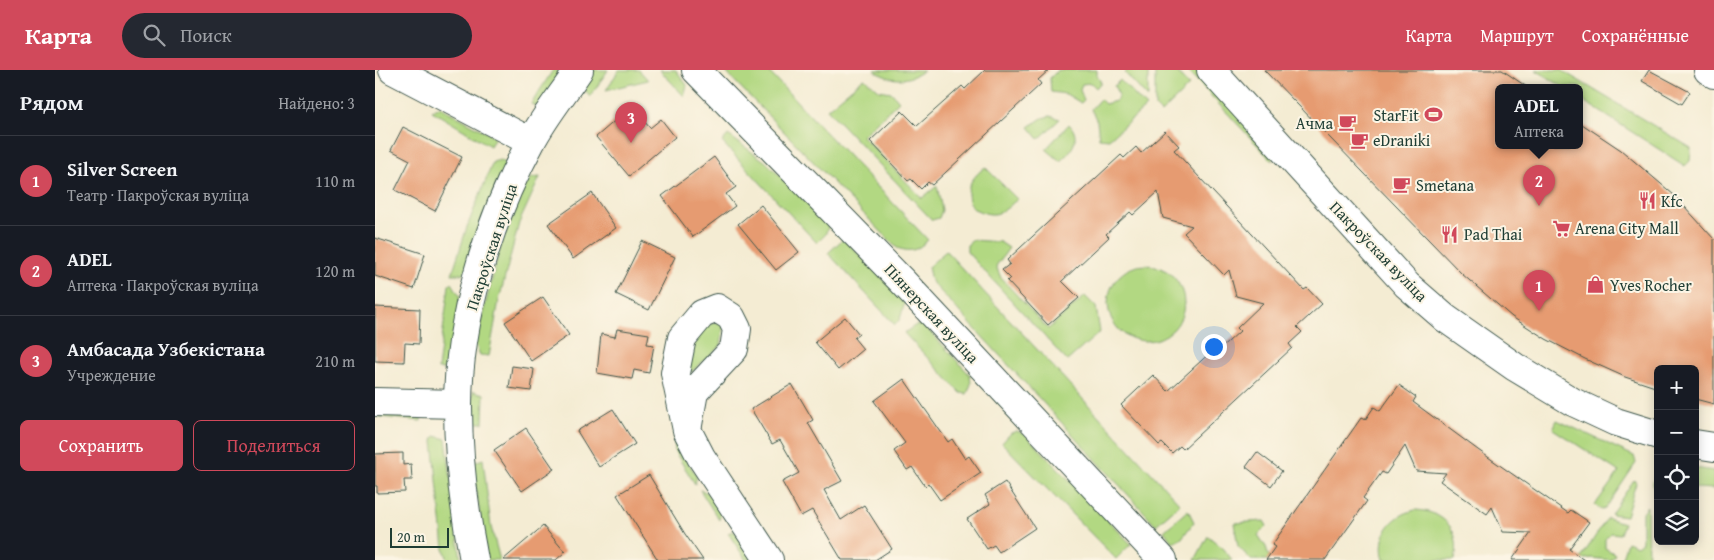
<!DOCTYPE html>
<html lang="ru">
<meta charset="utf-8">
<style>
:root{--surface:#171b24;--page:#242831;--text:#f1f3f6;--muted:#9ea1a6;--line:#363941;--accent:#d1495b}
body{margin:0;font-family:"Gentium Book Plus",serif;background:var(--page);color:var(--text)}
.controls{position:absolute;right:15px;bottom:15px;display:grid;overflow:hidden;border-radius:8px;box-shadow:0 2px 12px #0003}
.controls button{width:45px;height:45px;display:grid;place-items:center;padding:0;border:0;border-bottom:1px solid var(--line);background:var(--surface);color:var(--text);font:25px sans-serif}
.scale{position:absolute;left:15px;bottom:12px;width:59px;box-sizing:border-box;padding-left:5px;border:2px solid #1f3d34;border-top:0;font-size:14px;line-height:18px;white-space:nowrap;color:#1f3d34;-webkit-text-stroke:4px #fcf5e5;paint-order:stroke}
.you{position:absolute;left:838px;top:276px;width:18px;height:18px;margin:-12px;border:4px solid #fff;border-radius:50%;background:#1a73e8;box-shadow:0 0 0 8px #1a73e833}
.badge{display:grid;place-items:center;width:32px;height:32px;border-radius:50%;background:var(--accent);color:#fff;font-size:16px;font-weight:700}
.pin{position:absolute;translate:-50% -41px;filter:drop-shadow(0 1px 2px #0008)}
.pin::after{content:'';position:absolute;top:26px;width:18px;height:15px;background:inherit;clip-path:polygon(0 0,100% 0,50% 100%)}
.popup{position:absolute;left:1120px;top:14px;width:88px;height:65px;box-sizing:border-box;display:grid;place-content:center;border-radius:8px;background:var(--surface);filter:drop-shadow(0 1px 4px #0005);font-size:16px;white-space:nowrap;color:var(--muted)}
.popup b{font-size:19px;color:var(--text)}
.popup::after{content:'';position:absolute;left:50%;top:100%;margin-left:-10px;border:10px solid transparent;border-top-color:var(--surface)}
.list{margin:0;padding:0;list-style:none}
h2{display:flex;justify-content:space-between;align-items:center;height:65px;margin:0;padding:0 20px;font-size:21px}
h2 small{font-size:16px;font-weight:400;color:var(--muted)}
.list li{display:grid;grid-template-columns:32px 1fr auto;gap:15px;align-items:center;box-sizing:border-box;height:90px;padding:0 20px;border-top:1px solid var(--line)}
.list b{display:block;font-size:19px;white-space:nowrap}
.list p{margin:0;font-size:16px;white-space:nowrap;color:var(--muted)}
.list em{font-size:16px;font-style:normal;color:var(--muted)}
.actions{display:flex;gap:10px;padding:15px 20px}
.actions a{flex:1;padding:11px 0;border:1px solid var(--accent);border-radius:8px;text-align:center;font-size:18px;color:var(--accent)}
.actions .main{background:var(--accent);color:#fff}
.icon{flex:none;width:28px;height:28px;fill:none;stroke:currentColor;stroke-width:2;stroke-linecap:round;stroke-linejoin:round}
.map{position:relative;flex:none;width:1339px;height:490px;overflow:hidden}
header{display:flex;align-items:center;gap:30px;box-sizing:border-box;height:70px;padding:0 25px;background:var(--accent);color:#fff}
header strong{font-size:24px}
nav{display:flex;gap:28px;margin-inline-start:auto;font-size:18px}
.search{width:350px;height:45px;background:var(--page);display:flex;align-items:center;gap:12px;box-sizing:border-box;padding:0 18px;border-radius:28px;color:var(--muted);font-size:19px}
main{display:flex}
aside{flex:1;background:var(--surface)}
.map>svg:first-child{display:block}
</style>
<header>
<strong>Карта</strong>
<div class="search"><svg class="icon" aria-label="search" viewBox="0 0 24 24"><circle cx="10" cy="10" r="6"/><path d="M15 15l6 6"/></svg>Поиск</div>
<nav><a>Карта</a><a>Маршрут</a><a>Сохранённые</a></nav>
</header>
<main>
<aside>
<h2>Рядом<small>Найдено: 3</small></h2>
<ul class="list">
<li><span class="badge">1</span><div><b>Silver Screen</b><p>Театр · Пакроўская вуліца</p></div><em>110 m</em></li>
<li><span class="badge">2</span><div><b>ADEL</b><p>Аптека · Пакроўская вуліца</p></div><em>120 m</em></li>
<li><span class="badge">3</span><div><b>Амбасада Узбекістана</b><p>Учреждение</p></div><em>210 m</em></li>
</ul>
<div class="actions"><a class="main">Сохранить</a><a>Поделиться</a></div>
</aside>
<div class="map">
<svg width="1339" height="490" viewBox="0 0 1339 490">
<rect width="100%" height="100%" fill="#fcf5e5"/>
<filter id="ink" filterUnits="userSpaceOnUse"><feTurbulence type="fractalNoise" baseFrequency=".02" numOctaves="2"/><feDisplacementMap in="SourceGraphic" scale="10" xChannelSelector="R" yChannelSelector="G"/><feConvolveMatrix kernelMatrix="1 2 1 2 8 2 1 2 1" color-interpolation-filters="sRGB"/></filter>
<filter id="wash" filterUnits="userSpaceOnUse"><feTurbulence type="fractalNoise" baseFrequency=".0096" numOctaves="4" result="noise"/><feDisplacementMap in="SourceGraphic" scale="20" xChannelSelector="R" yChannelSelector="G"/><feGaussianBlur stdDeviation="1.12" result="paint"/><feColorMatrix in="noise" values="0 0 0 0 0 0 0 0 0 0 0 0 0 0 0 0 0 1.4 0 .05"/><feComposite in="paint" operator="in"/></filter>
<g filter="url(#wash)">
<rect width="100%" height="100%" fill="#f4ecd3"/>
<!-- green -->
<path fill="#b2d882" stroke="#688a5b" d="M178,0H191L164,37L156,34Z
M218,0H233L215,27L210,20L209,12Z
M244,0H264L273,10L231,20Z
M285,0H301L312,15L309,26Z
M349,0H392L553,170C542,180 537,183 522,178Z
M499,0H549C533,12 515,12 499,0Z
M683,0H722V6L726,12L721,18L716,13L707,14L705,20L709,30L706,33L691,24L676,22L675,8Z
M753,0H773V28L750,3Z
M780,0H800L814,16L786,43L780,37Z
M812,0H825L898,84L897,91Z
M1161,0H1186L1316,78L1315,91L1310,96L1204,28V17H1188Z
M489,8L504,20L516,22L524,31L487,66L547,128L562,116L567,140L564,148L557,150L452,39Z
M745,10L771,37L734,69L724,68L722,51L716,39L725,29L730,34L741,31L744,25L739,16Z
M65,37L120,67L115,76L57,41Z
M675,46L685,49L664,69L654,57L667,48Z
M694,54C707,68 697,81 685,91L671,79Z
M353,65L391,92L454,155L450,165L442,173L347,72Z
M125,90L131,94L93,199L88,204H77L92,157L118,92Z
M610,97L642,129C625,146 619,148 597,138C588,119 595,110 610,97Z
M165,107L144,153L124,230L114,286L105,285L100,273L128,168L150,114L157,108Z
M467,170L475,175L530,232L525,249L520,255L453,183Z
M598,170L625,172L634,178L621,196L626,208L673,259L710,226L721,237L725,262L692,291L592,182V175Z
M571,181L805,434L781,455L556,211L553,197Z
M733 233a38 38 0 1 1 76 0a38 38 0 1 1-76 0Z
M77,213L85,226L77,300L63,299L74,215Z
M349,252L346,276L315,303L310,295L328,254Z
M541,255H549L595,305L596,314L592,324L586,323L529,263Z
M98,321L109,324L108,353H95Z
M47,342L46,351L4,347L6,343Z
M1182,350L1259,386L1261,393L1230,439L1227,440L1220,435L1244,402L1178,359Z
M642,361L651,365L756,474L741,489L627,373L636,363Z
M60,366L71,369L86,490H73L69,479L58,371Z
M299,370L322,406L320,414L300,382Z
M108,389L116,457L125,490H112L97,393Z
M1320,398L1339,401V419L1320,418Z
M1283,401V453H1281L1278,412L1280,403Z
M1259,410L1261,413L1251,446L1236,444Z
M325,420C337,422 349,438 344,450Z
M1272,436L1273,490H1246L1252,472L1262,476L1267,472V442Z
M813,440L819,452L806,469L797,472L789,461Z
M1040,440C1069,441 1087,461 1080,490H1009C1002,465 1016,446 1040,440Z
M1232,448L1249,453L1245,464L1236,463L1230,469V478L1240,484L1236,490L1216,488L1205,490Z
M889,451L892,456L883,465L891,477L895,490H876L863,476L859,453Z
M358,461L364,465L381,490H371L353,463Z
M833,466L849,479L857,490H820Z"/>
<g id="blocks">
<!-- building -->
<path fill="#e69b71" d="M610,0H674L663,10L666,14L557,115L553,112L546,119L536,109L533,111L495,71L527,41L542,56L587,16L590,19Z
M889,0H1127L1152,17H1124V75H1204V52L1246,80L1299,125L1339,169V334L1320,329V299H1283V318L1250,307L1210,289L1171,269L1137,247L1087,204Z
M1274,0L1315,22L1307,34L1267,11Z
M243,48L256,62L269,51L275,58L286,49L300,67L254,106L221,67Z
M28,57L87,87L60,141L20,120L35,90L16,80Z
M790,61L804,76L799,80L929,220L932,218L947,234L922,257L927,262L914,274L917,278L808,379L805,376L797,383L787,373L784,375L746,335L778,305L793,321L838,280L841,283L865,261L862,258L888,233L861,226L854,200L849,205L809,163L817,156L788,148L783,122L758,145L755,142L731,164L734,167L687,211L704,228L673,255L632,211L635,208L627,200L635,194L632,190L746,85L749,88L761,77L766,83Z
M339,87L361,117L351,124L360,136L318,167L287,126Z
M217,123L241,158L198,189L173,154Z
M386,135L424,182L401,200L363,154Z
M0,168L50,184L39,219L0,206Z
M267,171L300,187L274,240L241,224Z
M168,227L194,265L156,291L130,252Z
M0,237L45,239L44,274L30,273L29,292L0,291Z
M470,247L484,264L479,268L488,279L463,300L440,272Z
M242,259L274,264L272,274L279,275L274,303L259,300L257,309L222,303L226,264L240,267Z
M137,296L159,299L156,321L134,318Z
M529,309L573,372L577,369L590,389L594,386L606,403L565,430L553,413L550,416L537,397L532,400L519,381L530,373L499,331Z
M417,314L438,350L433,353L467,411L449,420L466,450L489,435L517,479L500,490H467L437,440L426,446L407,412L424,403L405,370L397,374L376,339Z
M1024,315L1041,327L1038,332L1103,380L1193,443L1196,440L1214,452L1194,479L1209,490H1137L1156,463L1128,462L1117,437L1112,444L1065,411L1071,403L1041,401L1030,376L1011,404L1007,402L988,428L992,431L950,490H891L900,477L897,475L986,348L990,350L999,337L1005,341Z
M238,339L260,374L224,397L202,361Z
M151,358L179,399L147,421L119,380Z
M882,382L907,401L896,416L871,397Z
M28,383V395L36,394L37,410H29L30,422L2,423V416H0V384Z
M274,405L310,464L328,490H283L242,425Z
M630,412L660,458L624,482L619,475L612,479L592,449L615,434L610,425Z
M168,456L190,482L181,490H128Z"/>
</g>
</g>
<g filter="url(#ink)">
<use href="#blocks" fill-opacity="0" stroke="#3f574c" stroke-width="1"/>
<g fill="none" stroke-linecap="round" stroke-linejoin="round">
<defs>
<path id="minor" d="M18,0L156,72
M321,0L528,212L788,490
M836,0L1032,215L1070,248L1140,297L1198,332L1241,352L1283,365
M0,332L83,334
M312,360L319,322L359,279L362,259L356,247L342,238L327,244L307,268L300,303L312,360L326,387L394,490
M1320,374L1339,377
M99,490C89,439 83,388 83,336C83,249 114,149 156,72C169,47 188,24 204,0"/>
<path id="major" d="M1333,0L1339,4"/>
</defs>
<!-- minor casing -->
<use href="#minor" stroke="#3f574c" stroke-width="30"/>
<!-- major casing -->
<use href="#major" stroke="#3f574c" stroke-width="30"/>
<!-- minor -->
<use href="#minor" stroke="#fff" stroke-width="28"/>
<!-- major -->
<use href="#major" stroke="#fff" stroke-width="28"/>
</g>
</g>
<!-- icons -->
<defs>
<symbol id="stadium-bare" viewBox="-9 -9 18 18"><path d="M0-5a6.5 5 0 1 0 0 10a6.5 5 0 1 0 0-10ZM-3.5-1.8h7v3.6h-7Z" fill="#d1495b" stroke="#fcf5e5" stroke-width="2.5" paint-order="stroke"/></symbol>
<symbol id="cafe-bare" viewBox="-9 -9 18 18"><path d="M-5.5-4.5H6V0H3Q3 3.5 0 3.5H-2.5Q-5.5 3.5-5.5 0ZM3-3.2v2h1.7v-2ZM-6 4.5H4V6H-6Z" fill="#d1495b" stroke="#fcf5e5" stroke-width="2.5" paint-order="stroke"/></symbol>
<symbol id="restaurant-bare" viewBox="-9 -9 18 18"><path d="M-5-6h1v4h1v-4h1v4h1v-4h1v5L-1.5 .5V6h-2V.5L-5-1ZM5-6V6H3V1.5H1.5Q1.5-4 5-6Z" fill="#d1495b" stroke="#fcf5e5" stroke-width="2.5" paint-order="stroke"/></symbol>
<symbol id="supermarket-bare" viewBox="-9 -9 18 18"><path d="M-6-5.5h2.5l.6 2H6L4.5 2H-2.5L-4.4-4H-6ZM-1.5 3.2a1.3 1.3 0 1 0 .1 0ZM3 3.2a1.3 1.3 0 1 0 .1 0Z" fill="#d1495b" stroke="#fcf5e5" stroke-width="2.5" paint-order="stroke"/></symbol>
<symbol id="shop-bare" viewBox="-9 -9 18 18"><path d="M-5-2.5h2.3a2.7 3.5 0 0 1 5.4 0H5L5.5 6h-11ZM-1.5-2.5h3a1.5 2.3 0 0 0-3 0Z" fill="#d1495b" stroke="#fcf5e5" stroke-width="2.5" paint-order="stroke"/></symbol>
</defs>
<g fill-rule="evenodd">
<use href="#stadium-bare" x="1046" y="32" width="25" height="25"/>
<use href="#cafe-bare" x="960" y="40" width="25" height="25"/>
<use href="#cafe-bare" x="972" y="58" width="25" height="25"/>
<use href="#cafe-bare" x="1014" y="102" width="25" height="25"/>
<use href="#restaurant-bare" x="1260" y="118" width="25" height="25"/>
<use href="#supermarket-bare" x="1174" y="146" width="25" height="25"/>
<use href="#restaurant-bare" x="1062" y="152" width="25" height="25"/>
<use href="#shop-bare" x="1208" y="202" width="25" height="25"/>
</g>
<g text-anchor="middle" stroke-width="4" stroke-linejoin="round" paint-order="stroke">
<!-- poi labels -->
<g font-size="16" fill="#1f3d34" stroke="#fcf5e5" text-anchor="start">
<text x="1044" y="51" text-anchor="end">StarFit</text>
<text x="958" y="59" text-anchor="end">Ачма</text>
<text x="998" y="76">eDraniki</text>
<text x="1041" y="121">Smetana</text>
<text x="1286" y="137">Kfc</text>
<text x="1200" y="164">Arena City Mall</text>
<text x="1089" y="170">Pad Thai</text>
<text x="1235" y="221">Yves Rocher</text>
</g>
<!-- street labels -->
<g font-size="16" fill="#1f3d34" stroke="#fcf5e5">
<text transform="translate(116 177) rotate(-72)" y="6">Пакроўская вуліца</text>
<text transform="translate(1004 181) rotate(46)" y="6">Пакроўская вуліца</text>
<text transform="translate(557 243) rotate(47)" y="6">Піянерская вуліца</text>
</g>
</g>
</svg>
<div class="controls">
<button>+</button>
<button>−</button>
<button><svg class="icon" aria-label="locate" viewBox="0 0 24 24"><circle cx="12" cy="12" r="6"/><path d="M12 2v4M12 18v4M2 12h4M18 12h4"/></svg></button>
<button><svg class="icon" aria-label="layers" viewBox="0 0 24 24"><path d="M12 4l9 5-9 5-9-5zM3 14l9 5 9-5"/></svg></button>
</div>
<div class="scale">20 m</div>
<div class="you"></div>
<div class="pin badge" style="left:1164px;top:241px">1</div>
<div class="pin badge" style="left:1164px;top:136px">2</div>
<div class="popup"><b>ADEL</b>Аптека</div>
<div class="pin badge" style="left:256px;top:73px">3</div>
</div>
</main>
